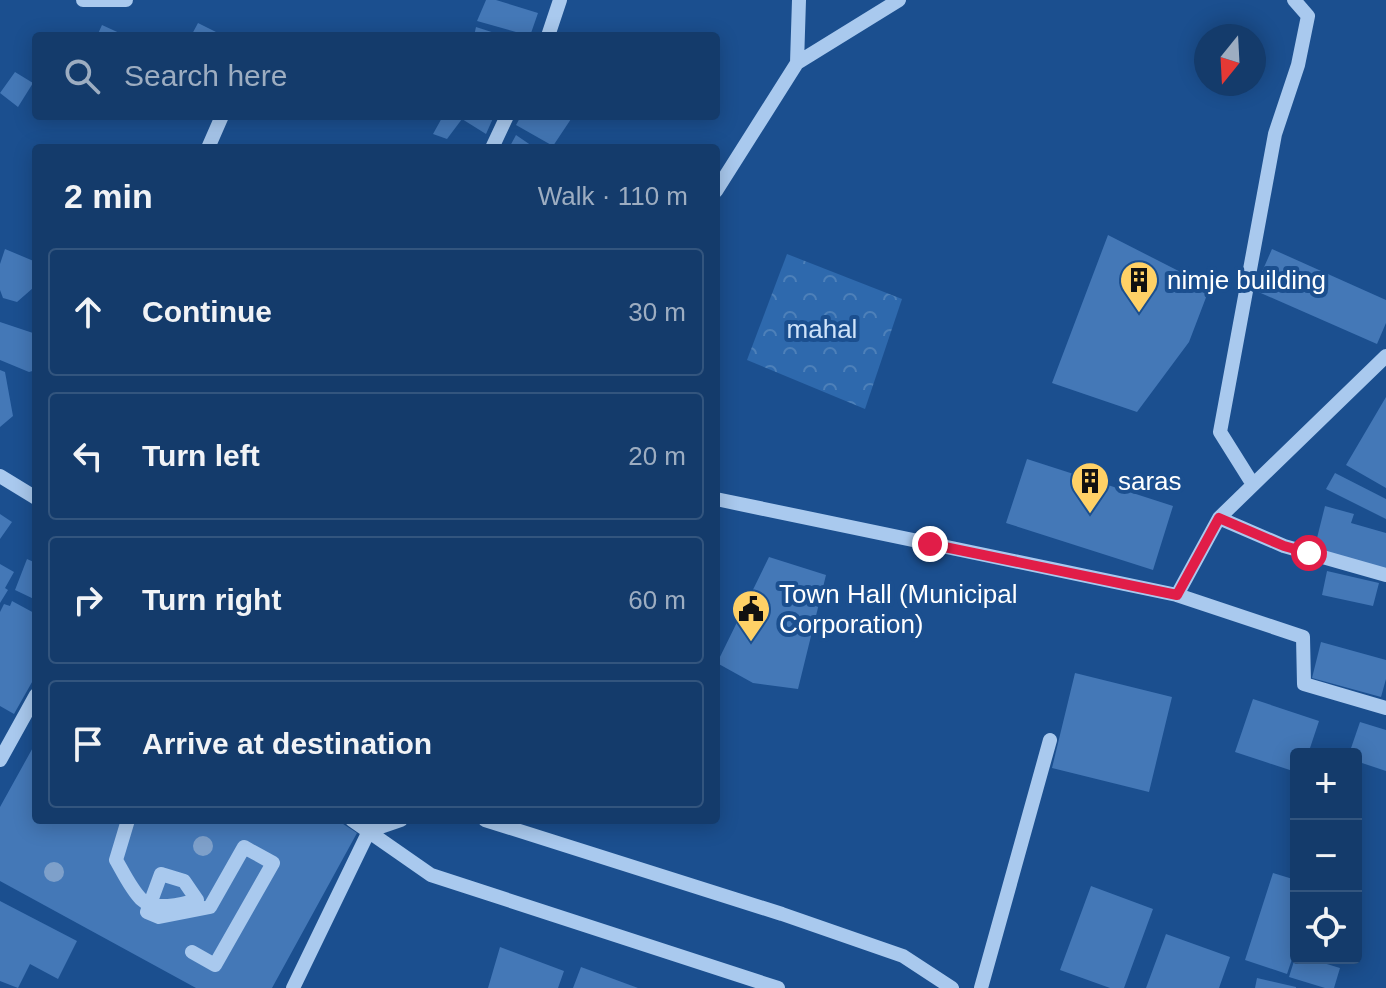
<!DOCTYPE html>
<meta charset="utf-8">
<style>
:root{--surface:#143b6b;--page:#214673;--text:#f1f3f6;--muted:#9dadc1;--line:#33557e}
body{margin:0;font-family:Helvetica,sans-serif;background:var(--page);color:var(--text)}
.controls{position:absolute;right:24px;bottom:24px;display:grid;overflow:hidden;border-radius:8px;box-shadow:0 4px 20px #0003}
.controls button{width:72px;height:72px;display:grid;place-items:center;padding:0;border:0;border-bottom:2px solid var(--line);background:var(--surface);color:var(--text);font:40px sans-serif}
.compass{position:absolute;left:1194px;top:24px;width:72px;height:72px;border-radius:50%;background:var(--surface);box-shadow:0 4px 20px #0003;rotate:198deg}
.stop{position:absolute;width:24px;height:24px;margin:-18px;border:6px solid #e11d48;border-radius:50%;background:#fff}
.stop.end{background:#e11d48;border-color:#fff;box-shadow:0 2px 8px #0008}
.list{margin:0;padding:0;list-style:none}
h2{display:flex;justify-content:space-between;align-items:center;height:104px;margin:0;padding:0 32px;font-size:34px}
h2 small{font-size:26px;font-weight:400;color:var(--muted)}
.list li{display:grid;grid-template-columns:52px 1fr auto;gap:24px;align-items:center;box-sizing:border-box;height:128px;margin:0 16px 16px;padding:0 16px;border:2px solid var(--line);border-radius:8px}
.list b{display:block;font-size:30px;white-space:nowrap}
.list em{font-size:26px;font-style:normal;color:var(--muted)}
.icon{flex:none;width:44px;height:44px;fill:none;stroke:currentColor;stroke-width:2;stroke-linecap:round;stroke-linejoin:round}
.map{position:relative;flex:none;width:1386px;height:988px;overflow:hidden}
.search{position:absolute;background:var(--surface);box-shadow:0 4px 20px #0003;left:32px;top:32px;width:688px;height:88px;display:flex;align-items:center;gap:20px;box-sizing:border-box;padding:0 28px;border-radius:8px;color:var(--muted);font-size:30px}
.panel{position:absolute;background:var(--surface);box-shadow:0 4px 20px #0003;left:32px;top:144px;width:688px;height:680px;border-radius:8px}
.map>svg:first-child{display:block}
</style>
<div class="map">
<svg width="1386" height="988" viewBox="0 0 1386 988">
<defs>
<pattern id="forest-crowns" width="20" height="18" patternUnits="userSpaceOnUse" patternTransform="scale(2)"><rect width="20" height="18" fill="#2e69ad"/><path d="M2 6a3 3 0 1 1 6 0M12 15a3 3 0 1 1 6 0" fill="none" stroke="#4d80b9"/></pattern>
</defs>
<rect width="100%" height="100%" fill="#1b4f8f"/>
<!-- forest -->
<path fill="url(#forest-crowns)" d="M787,254L902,299L865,409L747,360Z"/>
<!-- building -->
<path fill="#4478b7" d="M486,0H496L538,13L530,36L477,21Z
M198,23L224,36H191Z
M102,25L126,36H97Z
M476,27L501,35V36H474Z
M15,72L33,83L18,107L0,93Z
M443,116H494L486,134L462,119L447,139L433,134Z
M521,116H573L553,146L516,125Z
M516,135L535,148H509Z
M1108,235L1210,287L1189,342L1137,412L1052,383Z
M5,249L36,262L33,288L17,302L3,298L0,290V264Z
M1272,249L1386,300V323L1377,344L1254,290Z
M0,322L36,334V370L29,372L0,360Z
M0,370L5,372L13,416L0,427Z
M1386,397V488L1346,465Z
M1027,459L1173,506L1153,570L1006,523Z
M1335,473L1386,499V519L1326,489Z
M1325,506L1354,514L1351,523L1386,533V570L1314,550Z
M0,514L12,522L0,539Z
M769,557L826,575L798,689L753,683L717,663Z
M27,559L36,563V600L15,590Z
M0,564L14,572L5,588L8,590L0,603Z
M1327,571L1379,583L1373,606L1322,595Z
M12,601L36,614V675L14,714L0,706V612L4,604L10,606Z
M1321,642L1386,660V679L1381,697L1312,678Z
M1075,673L1172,697L1149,792L1052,768Z
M1253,699L1319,721L1308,754H1296V772L1235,752Z
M1360,722L1386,730V771L1356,761V754H1349Z
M36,742V820H337L357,833L272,988H196L0,881V807Z
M1273,873L1296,880V947L1287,974L1245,960Z
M1091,886L1153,909L1124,988H1110L1060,970Z
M0,901L77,941L58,979L30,964L18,988L0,981Z
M1166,934L1230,957L1219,988H1146Z
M500,947L564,971L558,988H488Z
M1295,958H1307L1340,968L1334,988H1325L1289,977Z
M581,967L638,988H573Z
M1257,978L1296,987V988H1255Z"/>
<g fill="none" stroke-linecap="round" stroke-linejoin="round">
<!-- minor -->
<path stroke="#a9c9ee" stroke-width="14" d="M83,0H126
M548,36L560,0
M797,63L899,0
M208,148L222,116
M492,148L507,116
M716,191L797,63L799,0
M0,476L36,498
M1252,483L1220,432L1275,134L1298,65L1308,16L1294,0
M716,499L1177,595L1303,637L1304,684L1386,708
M1219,518L1284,546L1386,575
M1177,595L1219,518L1386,356
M0,760L36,695
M128,820L116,860C123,872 131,889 141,899C153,911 182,905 197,900L184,881L161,874L147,912L159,917L210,907L244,847L273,863L215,965L192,952
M352,820L431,875L778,988
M485,820L782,914L903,956L952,988
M369,831L401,820
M293,988L369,831
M981,988L1050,740"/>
</g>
<!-- trees -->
<g fill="#7ea0ca">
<circle cx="203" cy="846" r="10"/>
<circle cx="54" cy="872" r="10"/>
</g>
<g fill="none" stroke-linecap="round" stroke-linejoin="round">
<!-- route -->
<path stroke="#e11d48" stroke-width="10" d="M930,544L1177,595L1219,518L1284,546L1309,553"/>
</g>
<!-- icons -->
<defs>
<symbol id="building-pin" viewBox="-11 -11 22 30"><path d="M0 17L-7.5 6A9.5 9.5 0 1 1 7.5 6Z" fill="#ffd166" stroke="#1b4f8f"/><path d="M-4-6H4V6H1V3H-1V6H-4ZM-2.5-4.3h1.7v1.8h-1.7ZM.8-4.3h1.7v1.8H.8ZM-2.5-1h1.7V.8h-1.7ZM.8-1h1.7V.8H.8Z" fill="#111"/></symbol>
<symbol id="civic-pin" viewBox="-11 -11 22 30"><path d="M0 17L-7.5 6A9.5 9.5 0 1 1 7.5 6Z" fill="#ffd166" stroke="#1b4f8f"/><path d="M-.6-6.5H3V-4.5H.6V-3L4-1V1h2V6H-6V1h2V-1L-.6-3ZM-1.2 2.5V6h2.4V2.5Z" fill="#111"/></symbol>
</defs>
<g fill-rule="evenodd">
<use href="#building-pin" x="1117" y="258" width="44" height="60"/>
<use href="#building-pin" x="1068" y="459" width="44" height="60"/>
<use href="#civic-pin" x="729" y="587" width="44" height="60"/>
</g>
<g text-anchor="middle" stroke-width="8" stroke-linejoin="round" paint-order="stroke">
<!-- poi labels -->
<g font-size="26" fill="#fff" stroke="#1b4f8f" text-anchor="start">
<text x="1167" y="289">nimje building</text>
<text x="1118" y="490">saras</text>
<text x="779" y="603">Town Hall (Municipal<tspan x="779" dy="30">Corporation)</tspan></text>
</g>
<!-- park labels -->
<g font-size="26" fill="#cfe3fa" stroke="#1b4f8f">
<text x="822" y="338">mahal</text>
</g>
</g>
</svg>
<div class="controls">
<button>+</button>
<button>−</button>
<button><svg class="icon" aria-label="locate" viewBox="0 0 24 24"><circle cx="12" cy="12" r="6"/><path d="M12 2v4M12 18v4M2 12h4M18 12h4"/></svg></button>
</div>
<svg class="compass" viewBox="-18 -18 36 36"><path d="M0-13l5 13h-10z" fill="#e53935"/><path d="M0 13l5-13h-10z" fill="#9dadc1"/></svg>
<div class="stop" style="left:1309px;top:553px"></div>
<div class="stop end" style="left:930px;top:544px"></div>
<div class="search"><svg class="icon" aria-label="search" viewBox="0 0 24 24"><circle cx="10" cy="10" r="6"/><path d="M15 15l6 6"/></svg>Search here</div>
<section class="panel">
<h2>2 min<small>Walk · 110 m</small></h2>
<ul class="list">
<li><svg class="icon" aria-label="ahead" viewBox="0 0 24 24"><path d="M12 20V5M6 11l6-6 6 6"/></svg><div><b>Continue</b></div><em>30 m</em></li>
<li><svg class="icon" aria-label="left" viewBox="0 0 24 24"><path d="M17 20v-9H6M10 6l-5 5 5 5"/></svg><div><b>Turn left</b></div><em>20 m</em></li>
<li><svg class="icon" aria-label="right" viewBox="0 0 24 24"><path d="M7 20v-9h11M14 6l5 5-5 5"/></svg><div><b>Turn right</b></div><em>60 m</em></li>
<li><svg class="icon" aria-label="arrive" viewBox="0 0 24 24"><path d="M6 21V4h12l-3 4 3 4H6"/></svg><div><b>Arrive at destination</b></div></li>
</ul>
</section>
</div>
